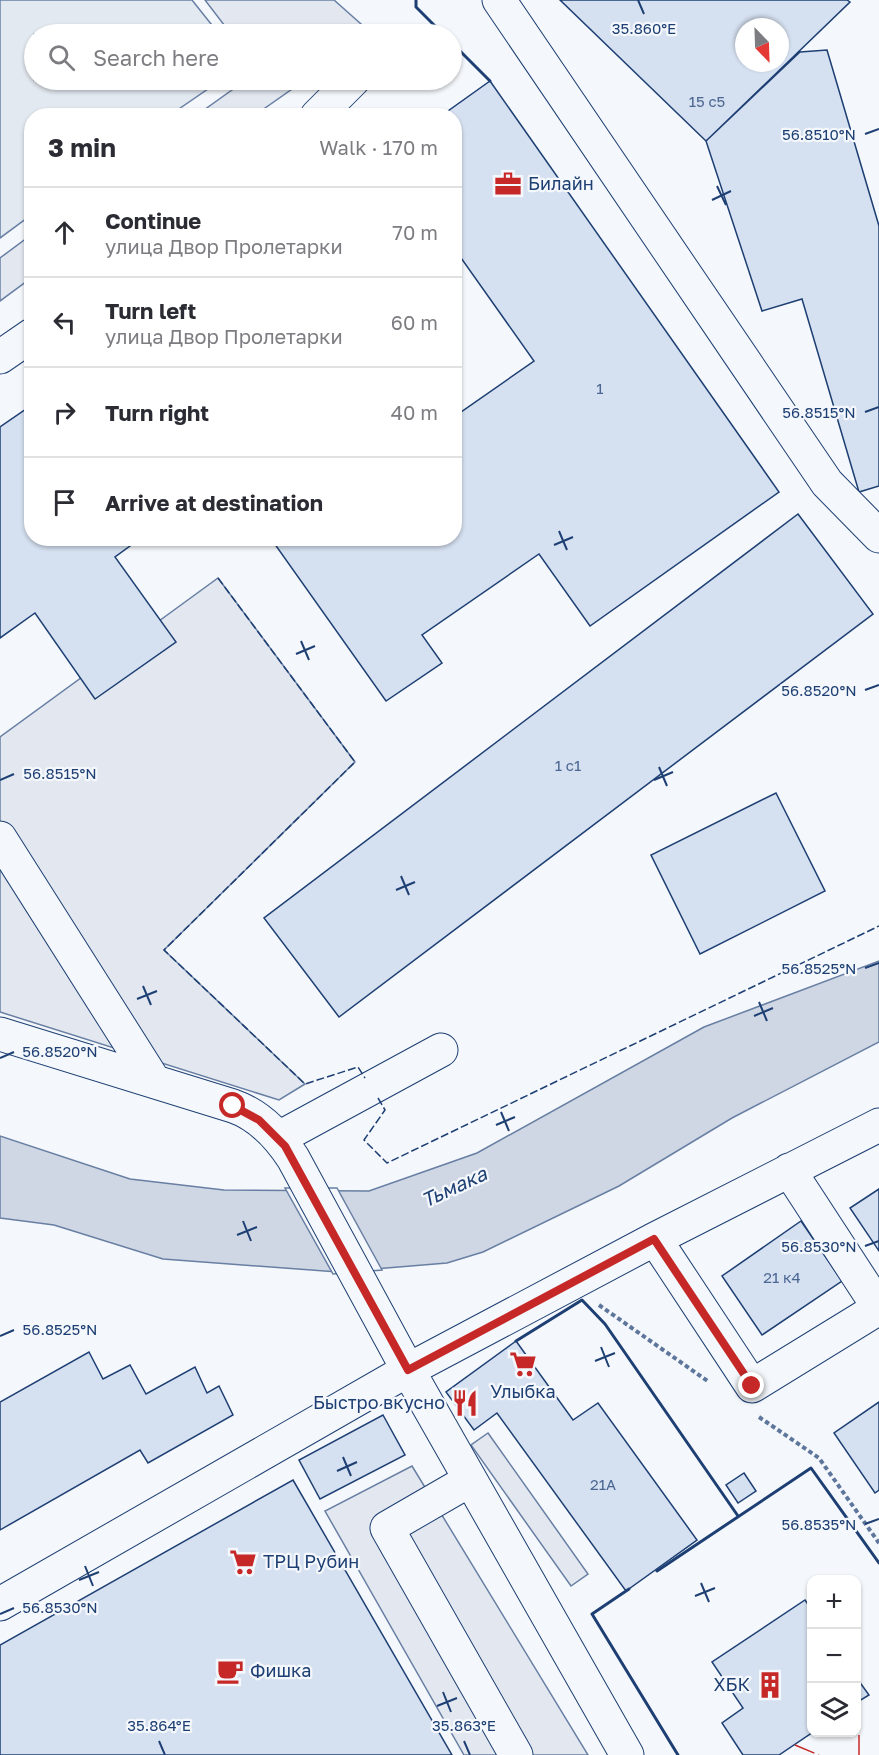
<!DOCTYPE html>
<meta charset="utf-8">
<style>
:root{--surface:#fff;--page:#f7f7f7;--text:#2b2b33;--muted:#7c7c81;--line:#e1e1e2}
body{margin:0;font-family:"Golos Text",sans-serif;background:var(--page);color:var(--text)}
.controls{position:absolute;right:18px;bottom:18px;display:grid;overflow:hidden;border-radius:12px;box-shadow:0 2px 4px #0004}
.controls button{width:54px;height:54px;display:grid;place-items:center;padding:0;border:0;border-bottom:2px solid var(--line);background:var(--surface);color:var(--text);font:30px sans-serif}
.compass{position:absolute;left:735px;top:18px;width:54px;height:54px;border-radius:50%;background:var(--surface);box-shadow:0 2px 4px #0004;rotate:157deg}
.stop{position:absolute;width:18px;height:18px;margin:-14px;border:4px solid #c62828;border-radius:50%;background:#fff}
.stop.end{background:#c62828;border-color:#fff;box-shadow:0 2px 6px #0008}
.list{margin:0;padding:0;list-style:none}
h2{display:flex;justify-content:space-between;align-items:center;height:78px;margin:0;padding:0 24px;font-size:26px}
h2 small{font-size:20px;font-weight:400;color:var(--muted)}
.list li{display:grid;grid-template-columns:39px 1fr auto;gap:18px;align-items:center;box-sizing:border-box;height:90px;padding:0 24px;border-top:2px solid var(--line)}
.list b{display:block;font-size:22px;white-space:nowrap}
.list p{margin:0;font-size:20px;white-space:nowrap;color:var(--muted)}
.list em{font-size:20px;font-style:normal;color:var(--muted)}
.icon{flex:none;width:33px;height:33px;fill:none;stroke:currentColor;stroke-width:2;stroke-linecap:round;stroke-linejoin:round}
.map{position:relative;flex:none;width:879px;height:1755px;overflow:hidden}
.search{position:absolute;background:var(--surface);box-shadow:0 2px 4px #0004;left:24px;top:24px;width:438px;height:66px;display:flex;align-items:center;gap:15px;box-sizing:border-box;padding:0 21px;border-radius:33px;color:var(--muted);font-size:22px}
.panel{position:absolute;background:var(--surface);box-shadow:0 2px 4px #0004;left:24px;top:108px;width:438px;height:438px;border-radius:24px}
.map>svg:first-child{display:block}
</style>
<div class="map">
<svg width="879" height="1755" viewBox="0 0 879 1755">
<rect width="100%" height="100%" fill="#f4f7fb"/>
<!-- green -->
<path fill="#e3e9f0" stroke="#687fa3" stroke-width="1.5" d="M0,0H192L219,34H34V80H221L170,115L32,116L31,215L0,238Z"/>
<!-- parking -->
<path fill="#e3e8f0" stroke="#687fa3" stroke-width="1.5" d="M205,0H334L370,32L231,34Z
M246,80H305L255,115H197Z
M31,235V278L0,301V258Z
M218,578L355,762L164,950L305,1084L279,1100L0,1012V737Z
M488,1433L588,1574L571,1586L471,1445Z
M412,1466L588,1755H464L325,1511Z"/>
<!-- water -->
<path fill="#cfd7e4" stroke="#687fa3" stroke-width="1.5" d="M879,961V1042L732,1118L619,1186L483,1252L447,1263L338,1272L163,1259L54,1225L0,1218V1136L130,1179L224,1190L369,1191L477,1153L704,1027Z"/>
<!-- pier -->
<path fill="#f4f7fb" stroke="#687fa3" stroke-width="1.5" d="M285,1188H337L382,1270L333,1274Z"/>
<!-- building -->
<path fill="#d5e0f0" stroke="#1d3f73" stroke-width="1.5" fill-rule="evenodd" d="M560,0H847L850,2L706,141ZM744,27H780V63H744Z
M827,50L879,226V486L859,492L802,299L762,311L706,141L800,52Z
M490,81L779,492L590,626L539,554L422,635L442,663L386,701L274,543L281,538H454V417L534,361L454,248V116H441Z
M32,405V538H141L115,557L176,642L95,699L35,613L0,638V427Z
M798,514L873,614L339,1017L264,918Z
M776,793L825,891L700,954L651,855Z
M879,1189V1251L850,1208Z
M801,1221L842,1281L762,1335L722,1276Z
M516,1341L573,1420L598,1403L697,1540L626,1591L497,1413L474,1430L446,1392Z
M89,1352L103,1379L130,1365L146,1394L195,1367L207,1393L219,1386L233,1415L148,1463L140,1450L0,1530V1402Z
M879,1402V1490L875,1493L834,1433Z
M383,1415L405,1455L320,1499L299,1460Z
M744,1473L756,1491L738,1503L726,1485Z
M293,1480L452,1755H0V1645Z
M805,1600L812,1610L813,1732L779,1755H743L722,1723L743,1708L712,1662Z
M856,1677L869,1695L856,1703Z"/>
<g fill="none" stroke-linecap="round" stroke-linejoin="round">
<defs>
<path id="minor" d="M499,0L827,483L879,536
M317,116L353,80
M0,357L32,335
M0,838L154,1081
M0,1034L233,1106C259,1115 278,1135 293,1158L408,1370L655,1239L879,1125
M279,1138L441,1050
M789,1170L879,1308
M655,1239L752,1386L879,1308
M470,1480L387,1528L516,1755
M0,1604L408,1370L627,1755"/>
</defs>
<!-- minor casing -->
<use href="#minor" stroke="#1d3f73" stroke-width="35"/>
<!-- path -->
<path stroke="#5e769c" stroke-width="4" stroke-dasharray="4.5 3" stroke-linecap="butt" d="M599,1305L709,1382
M759,1417L819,1458L879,1543"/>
<!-- minor -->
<use href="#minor" stroke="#f4f7fb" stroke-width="33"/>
<!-- fence -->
<path stroke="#1d3f73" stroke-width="1.5" stroke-dasharray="8 3" stroke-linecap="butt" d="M218,578L355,762L164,950L305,1084L358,1067L365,1078
M378,1098L385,1110L364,1140L387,1163L879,926"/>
<!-- wall -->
<path stroke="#1d3f73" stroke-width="3" d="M416,0V7L443,34
M452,43L490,81
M516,1341L582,1300L605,1324L738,1516
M657,1571L811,1468L879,1563
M629,1589L592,1614L678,1755"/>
<!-- power -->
<path stroke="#c62828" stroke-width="1.5" stroke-dasharray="21 4.5 3 4.5" stroke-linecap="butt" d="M859,1702V1755
M795,1745L819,1755"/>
</g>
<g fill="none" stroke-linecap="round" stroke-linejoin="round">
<!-- route -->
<path stroke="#c62828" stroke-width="8" d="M233,1106L259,1120L285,1146L408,1370L654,1239L752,1386"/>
</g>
<!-- ticks -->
<path fill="none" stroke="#1d3f73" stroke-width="2" d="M638,0L644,14M865,134L879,129M717,186L726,205M712,200L731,191M865,412L879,407M559,531L567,550M554,545L573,537M301,641L309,660M296,654L315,646M865,690L879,685M659,767L667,786M0,780L14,774M654,780L673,772M401,876L409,895M396,890L415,882M865,968L879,963M143,986L151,1005M137,999L157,991M759,1002L767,1021M754,1016L773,1008M0,1058L14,1052M501,1112L509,1131M496,1125L515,1117M243,1221L251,1241M237,1235L257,1227M865,1246L879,1241M0,1336L14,1330M601,1347L609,1367M595,1361L615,1353M343,1457L351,1476M337,1471L357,1462M865,1524L879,1519M85,1566L93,1586M79,1580L99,1572M701,1583L709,1602M695,1596L715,1588M0,1614L14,1608M443,1692L451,1712M437,1706L457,1698M159,1741L165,1755M464,1741L470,1755"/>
<!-- icons -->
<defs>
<symbol id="office-bare" viewBox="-9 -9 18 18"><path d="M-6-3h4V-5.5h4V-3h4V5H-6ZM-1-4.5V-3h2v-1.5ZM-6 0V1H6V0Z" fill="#c62828" stroke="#f4f7fb" stroke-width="2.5" paint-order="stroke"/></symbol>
<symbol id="supermarket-bare" viewBox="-9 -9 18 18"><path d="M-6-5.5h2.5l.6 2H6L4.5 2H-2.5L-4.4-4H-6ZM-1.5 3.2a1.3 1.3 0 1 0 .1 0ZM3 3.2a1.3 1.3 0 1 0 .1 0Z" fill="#c62828" stroke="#f4f7fb" stroke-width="2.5" paint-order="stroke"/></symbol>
<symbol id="restaurant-bare" viewBox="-9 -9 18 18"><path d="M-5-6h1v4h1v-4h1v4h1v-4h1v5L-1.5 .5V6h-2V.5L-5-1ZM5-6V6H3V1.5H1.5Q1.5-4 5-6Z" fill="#c62828" stroke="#f4f7fb" stroke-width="2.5" paint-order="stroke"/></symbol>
<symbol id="cafe-bare" viewBox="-9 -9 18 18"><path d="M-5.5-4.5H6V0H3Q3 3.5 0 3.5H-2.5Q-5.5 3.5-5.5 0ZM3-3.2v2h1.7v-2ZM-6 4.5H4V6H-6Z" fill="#c62828" stroke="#f4f7fb" stroke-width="2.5" paint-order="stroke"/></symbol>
<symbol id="building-bare" viewBox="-9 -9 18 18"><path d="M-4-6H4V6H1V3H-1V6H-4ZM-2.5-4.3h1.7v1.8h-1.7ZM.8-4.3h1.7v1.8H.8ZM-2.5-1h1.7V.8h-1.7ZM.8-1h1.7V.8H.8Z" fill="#c62828" stroke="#f4f7fb" stroke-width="2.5" paint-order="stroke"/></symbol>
</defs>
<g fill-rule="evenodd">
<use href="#office-bare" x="489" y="165" width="38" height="38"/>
<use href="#supermarket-bare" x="504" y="1345" width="38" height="38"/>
<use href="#restaurant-bare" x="446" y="1384" width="38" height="38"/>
<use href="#supermarket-bare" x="224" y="1543" width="38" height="38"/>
<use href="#cafe-bare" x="211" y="1652" width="38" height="38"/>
<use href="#building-bare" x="751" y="1666" width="38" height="38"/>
</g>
<g text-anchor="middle" stroke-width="4.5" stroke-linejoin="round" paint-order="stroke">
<!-- number labels -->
<g font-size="15" fill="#4b6792">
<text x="707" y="107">15 с5</text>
<text x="600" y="394">1</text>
<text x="568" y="771">1 с1</text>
<text x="782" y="1283">21 к4</text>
<text x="603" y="1490">21А</text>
</g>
<!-- poi labels -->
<g font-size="18" fill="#1d3f73" stroke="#f4f7fb" text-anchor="start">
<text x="528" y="190">Билайн</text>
<text x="523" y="1398" text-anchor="middle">Улыбка</text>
<text x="445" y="1409" text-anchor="end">Быстро вкусно</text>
<text x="263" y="1568">ТРЦ Рубин</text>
<text x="250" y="1677">Фишка</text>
<text x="750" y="1691" text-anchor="end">ХБК</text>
</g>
<!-- water labels -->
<g font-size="20" font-style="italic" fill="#1d3f73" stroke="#f4f7fb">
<text transform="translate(454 1187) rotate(-25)" y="7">Тьмака</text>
</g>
</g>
<g font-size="15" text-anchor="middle" fill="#1d3f73" stroke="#f4f7fb" stroke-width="4.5" stroke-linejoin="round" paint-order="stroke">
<text x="644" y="34">35.860°E</text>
<text x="819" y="140">56.8510°N</text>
<text x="819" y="418">56.8515°N</text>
<text x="819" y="696">56.8520°N</text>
<text x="60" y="779">56.8515°N</text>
<text x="819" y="974">56.8525°N</text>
<text x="60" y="1057">56.8520°N</text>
<text x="819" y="1252">56.8530°N</text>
<text x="60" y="1335">56.8525°N</text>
<text x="819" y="1530">56.8535°N</text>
<text x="60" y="1613">56.8530°N</text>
<text x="159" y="1731">35.864°E</text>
<text x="464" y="1731">35.863°E</text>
</g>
</svg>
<div class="controls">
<button>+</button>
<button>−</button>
<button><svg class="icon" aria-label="layers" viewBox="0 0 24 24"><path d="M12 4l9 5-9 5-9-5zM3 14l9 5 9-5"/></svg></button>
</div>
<svg class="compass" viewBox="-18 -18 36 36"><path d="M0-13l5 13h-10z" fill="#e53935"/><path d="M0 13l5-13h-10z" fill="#7c7c81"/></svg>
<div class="stop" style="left:233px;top:1106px"></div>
<div class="stop end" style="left:752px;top:1386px"></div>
<div class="search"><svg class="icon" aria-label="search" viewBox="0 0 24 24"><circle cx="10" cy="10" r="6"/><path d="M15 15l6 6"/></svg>Search here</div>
<section class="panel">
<h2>3 min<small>Walk · 170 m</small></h2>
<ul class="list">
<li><svg class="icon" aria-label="ahead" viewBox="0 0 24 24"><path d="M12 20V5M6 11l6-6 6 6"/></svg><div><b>Continue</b><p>улица Двор Пролетарки</p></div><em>70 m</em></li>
<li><svg class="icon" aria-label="left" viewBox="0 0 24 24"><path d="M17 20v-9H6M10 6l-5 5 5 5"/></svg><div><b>Turn left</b><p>улица Двор Пролетарки</p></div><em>60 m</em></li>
<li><svg class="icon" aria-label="right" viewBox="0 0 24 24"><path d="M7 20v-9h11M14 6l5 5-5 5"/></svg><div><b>Turn right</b></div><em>40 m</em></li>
<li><svg class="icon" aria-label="arrive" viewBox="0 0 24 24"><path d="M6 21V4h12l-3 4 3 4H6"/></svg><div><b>Arrive at destination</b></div></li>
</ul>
</section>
</div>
